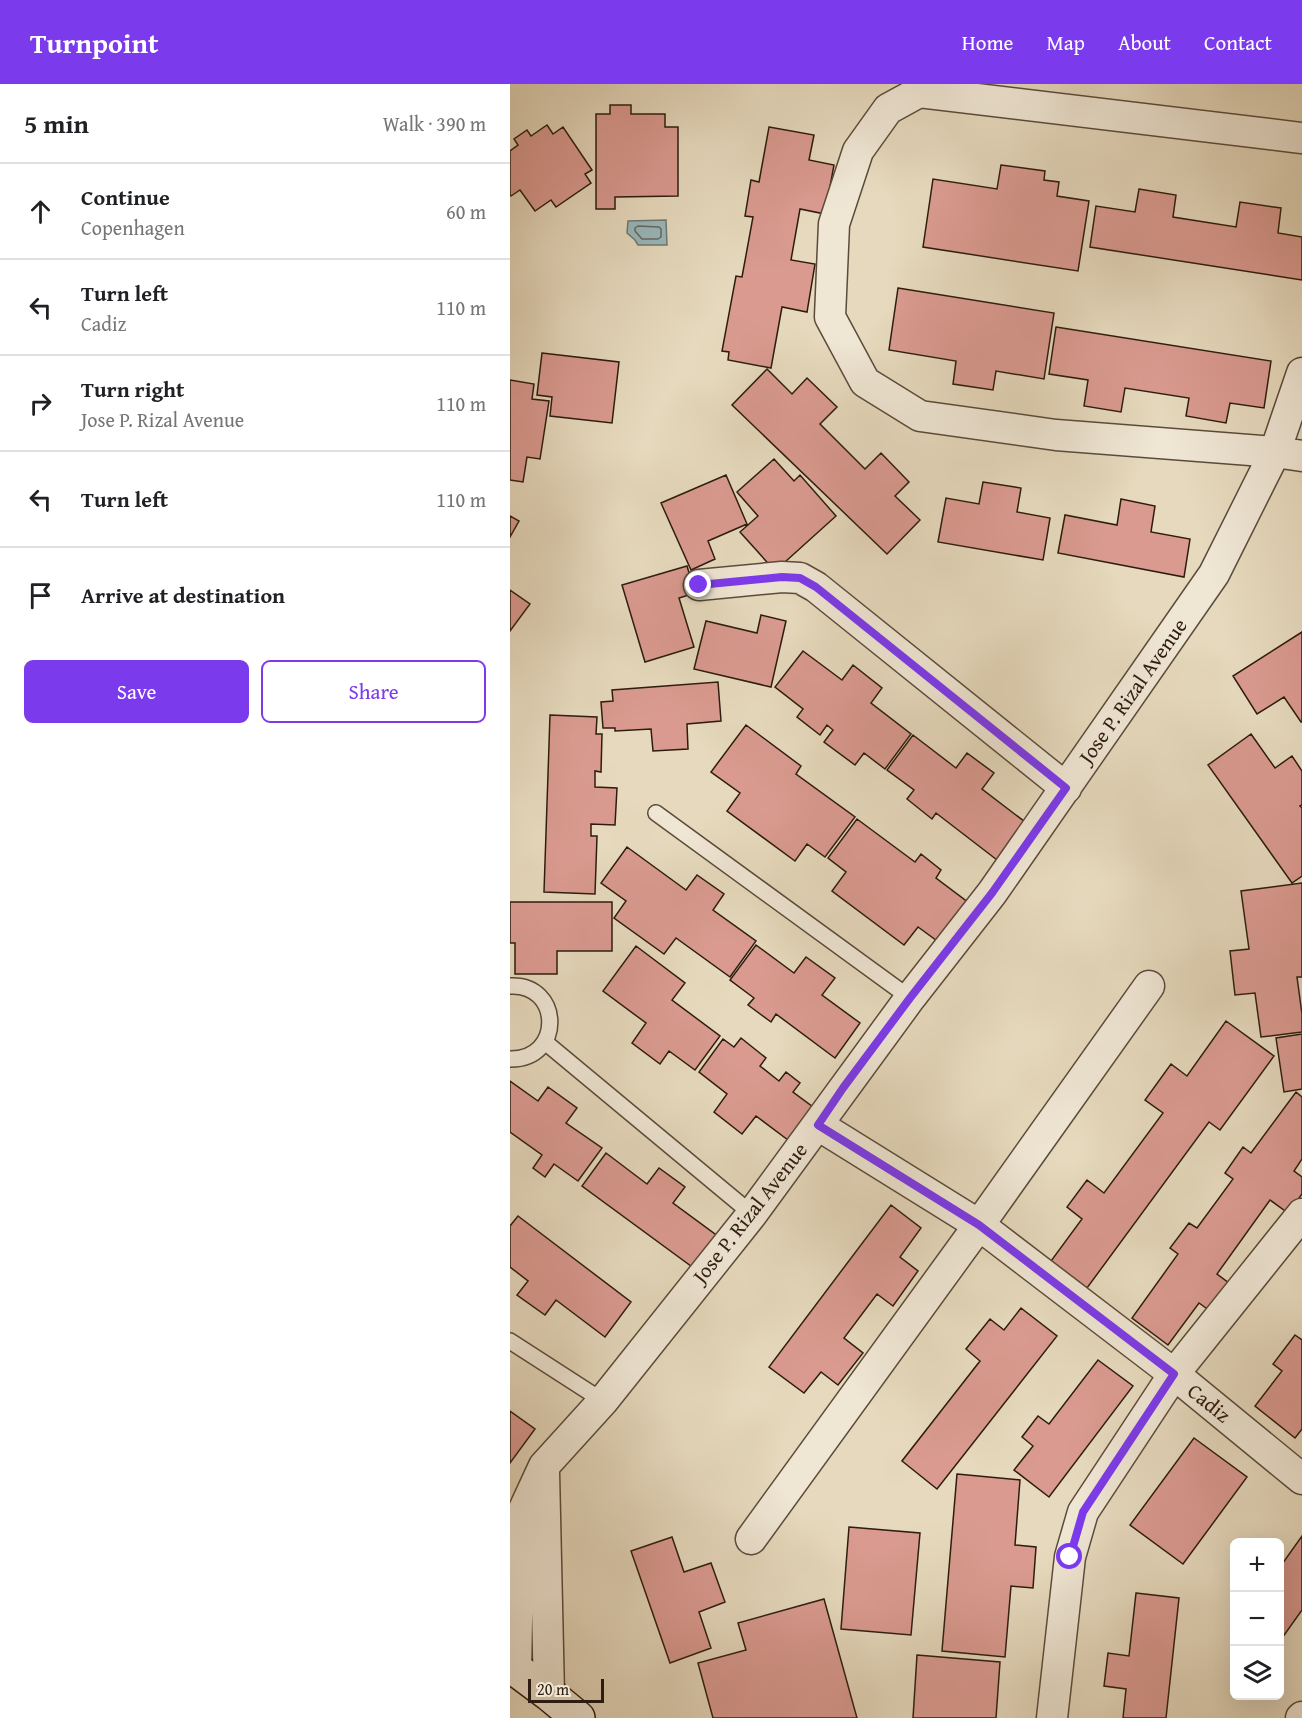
<!DOCTYPE html>
<meta charset="utf-8">
<style>
:root{--surface:#fff;--page:#f2f2f2;--text:#202124;--muted:#757577;--line:#e0e0e0;--accent:#7c3aed}
body{margin:0;font-family:"Gentium Book Plus",serif;background:var(--page);color:var(--text)}
.controls{position:absolute;right:18px;bottom:18px;display:grid;overflow:hidden;border-radius:9px;box-shadow:0 6px 24px #0002}
.controls button{width:54px;height:54px;display:grid;place-items:center;padding:0;border:0;border-bottom:2px solid var(--line);background:var(--surface);color:var(--text);font:30px sans-serif}
.scale{position:absolute;left:18px;bottom:15px;width:76px;box-sizing:border-box;padding-left:6px;border:3px solid #2d1c0f;border-top:0;font-size:16px;line-height:21px;white-space:nowrap;color:#2d1c0f;-webkit-text-stroke:4px #efe6d4;paint-order:stroke}
.stop{position:absolute;width:18px;height:18px;margin:-14px;border:4px solid #7c3aed;border-radius:50%;background:#fff}
.stop.end{background:#7c3aed;border-color:#fff;box-shadow:0 2px 6px #0008}
.list{margin:0;padding:0;list-style:none}
h2{display:flex;justify-content:space-between;align-items:center;height:78px;margin:0;padding:0 24px;font-size:26px}
h2 small{font-size:20px;font-weight:400;color:var(--muted)}
.list li{display:grid;grid-template-columns:39px 1fr auto;gap:18px;align-items:center;box-sizing:border-box;height:96px;padding:0 24px;border-top:2px solid var(--line)}
.list b{display:block;font-size:22px;white-space:nowrap}
.list p{margin:0;font-size:20px;white-space:nowrap;color:var(--muted)}
.list em{font-size:20px;font-style:normal;color:var(--muted)}
.actions{display:flex;gap:12px;padding:18px 24px}
.actions a{flex:1;padding:14px 0;border:2px solid var(--accent);border-radius:9px;text-align:center;font-size:21px;color:var(--accent)}
.actions .main{background:var(--accent);color:#fff}
.icon{flex:none;width:33px;height:33px;fill:none;stroke:currentColor;stroke-width:2;stroke-linecap:round;stroke-linejoin:round}
.map{position:relative;flex:none;width:792px;height:1634px;overflow:hidden}
header{display:flex;align-items:center;gap:36px;box-sizing:border-box;height:84px;padding:0 30px;background:var(--accent);color:#fff}
header strong{font-size:28px}
nav{display:flex;gap:33px;margin-inline-start:auto;font-size:21px}
main{display:flex}
aside{flex:1;background:var(--surface)}
.map>svg:first-child{display:block}
</style>
<header>
<strong>Turnpoint</strong>
<nav><a>Home</a><a>Map</a><a>About</a><a>Contact</a></nav>
</header>
<main>
<aside>
<h2>5 min<small>Walk · 390 m</small></h2>
<ul class="list">
<li><svg class="icon" aria-label="ahead" viewBox="0 0 24 24"><path d="M12 20V5M6 11l6-6 6 6"/></svg><div><b>Continue</b><p>Copenhagen</p></div><em>60 m</em></li>
<li><svg class="icon" aria-label="left" viewBox="0 0 24 24"><path d="M17 20v-9H6M10 6l-5 5 5 5"/></svg><div><b>Turn left</b><p>Cadiz</p></div><em>110 m</em></li>
<li><svg class="icon" aria-label="right" viewBox="0 0 24 24"><path d="M7 20v-9h11M14 6l5 5-5 5"/></svg><div><b>Turn right</b><p>Jose P. Rizal Avenue</p></div><em>110 m</em></li>
<li><svg class="icon" aria-label="left" viewBox="0 0 24 24"><path d="M17 20v-9H6M10 6l-5 5 5 5"/></svg><div><b>Turn left</b></div><em>110 m</em></li>
<li><svg class="icon" aria-label="arrive" viewBox="0 0 24 24"><path d="M6 21V4h12l-3 4 3 4H6"/></svg><div><b>Arrive at destination</b></div></li>
</ul>
<div class="actions"><a class="main">Save</a><a>Share</a></div>
</aside>
<div class="map">
<svg width="792" height="1634" viewBox="0 0 792 1634">
<rect width="100%" height="100%" fill="#e6d9bd"/>
<filter id="stains"><feTurbulence type="fractalNoise" baseFrequency=".00333" numOctaves="4"/><feColorMatrix values="0 0 0 0 .2 0 0 0 0 .09 0 0 0 0 .02 0 0 0 .5 -.17"/></filter>
<radialGradient id="worn" r=".72"><stop offset=".6" stop-color="#630" stop-opacity="0"/><stop offset="1" stop-color="#630" stop-opacity=".3"/></radialGradient>
<!-- water -->
<path fill="#99b8ba" stroke="#6e7a76" stroke-width="1.5" d="M156,136L157,161H128L125,156L117,149L118,137Z"/>
<g fill="none" stroke-linecap="round" stroke-linejoin="round">
<!-- shore -->
<path stroke="#636a64" stroke-width="1.5" d="M128,142L149,143L151,145V153L148,155H132L125,147V144Z"/>
</g>
<!-- building -->
<path fill="#da9a90" stroke="#2d1c0f" stroke-width="1.5" d="M100,21H121V30H155V43H168V112L105,113V125H86V30H100Z
M37,41L43,50L53,43L82,86L75,90L81,99L46,123L41,116L25,127L10,106L1,112L0,110V67L8,61L4,55L17,46L21,52Z
M259,43L304,51L299,76L324,81L315,130L290,125L281,176L305,180L297,228L272,223L261,284L218,276L219,268L212,267L226,192L232,193L243,133L235,132L241,96L249,98Z
M491,81L535,87L534,96L549,98L547,112L579,117L568,187L413,163L423,95L487,105Z
M629,105L666,111L663,133L726,143L730,118L771,124L768,149L792,153V196L580,163L586,122L625,128Z
M388,204L544,229L534,295L486,287L483,306L443,300L446,277L379,266Z
M546,243L761,277L754,324L720,319L716,339L676,332L679,314L615,304L611,328L574,322L578,296L539,290Z
M32,269L109,278L102,339L40,332L42,313L27,311Z
M257,285L282,310L297,294L327,323L310,340L355,385L371,369L399,398L385,412L410,436L377,470L222,321Z
M0,296L24,300L22,315L39,317L30,375L17,373L13,398L0,396Z
M264,375L284,397L290,391L326,432L265,487L230,448L248,432L227,408Z
M216,391L237,440L198,457L205,475L181,486L151,419Z
M473,398L511,404L507,428L540,434L533,476L428,458L436,414L469,420Z
M611,415L645,422L641,448L680,455L674,493L548,469L555,431L607,441Z
M0,432L9,437L0,453Z
M177,482L185,509L169,514L184,563L135,578L112,501Z
M0,506L20,520L0,547Z
M251,531L276,537L261,603L184,585L196,537L247,549Z
M792,548V638H791L774,613L747,630L723,592Z
M293,567L332,596L343,581L372,604L361,619L401,650L375,685L354,669L345,681L314,658L323,646L317,641L310,651L287,633L293,625L265,603Z
M208,598L211,637L177,640L178,665L143,667L141,645L105,647V644H93L91,618L103,617L102,606Z
M40,631L87,633L86,650H92L91,688L85,687V703L107,704L105,741L81,740V752H87L85,810L34,808Z
M236,641L291,682L286,690L345,733L315,773L297,760L285,777L217,727L230,709L201,688Z
M741,650L765,684L782,672L792,687V721L790,722L792,724V792L782,799L698,681Z
M403,651L446,684L457,669L484,689L472,705L519,741L491,779L426,729L422,735L397,715L404,706L377,686Z
M347,735L405,778L411,770L431,786L426,794L459,819L430,859L408,843L394,861L322,807L336,788L318,774Z
M117,763L176,806L187,791L214,810L203,826L246,857L220,893L166,854L154,870L104,834L116,817L91,799Z
M792,799V893H787L792,930V948L751,953L745,909L725,911L720,867L739,865L731,807Z
M0,818H102V867H47V890H5V859H0Z
M246,861L284,889L296,873L325,894L312,911L350,939L325,974L266,930L261,938L238,921L244,914L220,896Z
M126,862L175,899L162,916L210,952L185,986L159,967L150,980L122,959L136,939L93,907Z
M716,937L764,972L710,1046L699,1038L577,1204L541,1177L572,1135L557,1123L577,1096L594,1109L653,1029L635,1016L661,980L677,992Z
M792,950V1005L774,1008L766,954Z
M231,954L256,974L250,982L269,997L276,988L290,999L283,1008L303,1023L278,1056L246,1032L232,1050L204,1028L217,1010L189,988L213,955L224,963Z
M0,997L28,1017L38,1003L67,1024L56,1039L92,1064L68,1097L44,1080L35,1093L23,1084L32,1071L0,1048Z
M786,1008L792,1013V1075L784,1087L792,1093V1110L778,1129L760,1116L707,1190L727,1205L707,1232L689,1219L658,1261L622,1234L668,1170L660,1164L679,1139L687,1144L723,1095L715,1089L733,1063L741,1069Z
M96,1069L137,1100L149,1084L175,1103L163,1119L209,1153L185,1185L72,1102Z
M381,1121L411,1144L390,1173L408,1187L383,1222L367,1210L334,1254L353,1269L328,1301L311,1288L294,1309L259,1283Z
M8,1132L121,1218L95,1253L46,1216L35,1231L7,1211L18,1197L0,1183V1142Z
M511,1224L547,1252L427,1405L392,1377L470,1277L456,1265L480,1235L494,1246Z
M785,1251L792,1256V1345L785,1354L745,1322L772,1287L763,1280Z
M588,1276L623,1302L539,1413L504,1386L523,1362L512,1353L528,1332L539,1340Z
M0,1327L25,1345L0,1379Z
M684,1354L737,1393L673,1480L620,1441Z
M447,1390L510,1396L505,1461L526,1463L523,1504L501,1502L495,1573L432,1567Z
M339,1443L410,1449L401,1551L331,1545Z
M792,1452V1526L770,1557V1483Z
M162,1453L174,1488L201,1479L215,1518L189,1528L201,1564L160,1579L121,1467Z
M626,1509L669,1514L656,1634H613L616,1605L594,1602L598,1569L619,1572Z
M314,1515L347,1634H203L188,1579L236,1566L228,1539Z
M407,1571L490,1578L486,1634H403Z"/>
<g fill="none" stroke-linecap="round" stroke-linejoin="round">
<defs>
<path id="lane" d="M146,729L400,914
M0,902C52,899 54,976 0,975
M35,958L242,1130
M0,1257L93,1317"/>
<path id="street" d="M792,54L409,8L378,25L348,67L324,140L320,233L355,298L410,332L546,351L765,368L792,372
M189,501L272,493L290,494L306,503L556,704
M308,1041L469,1141L664,1290L792,1395
M34,1388L39,1610
M241,1455L469,1141L639,902
M6,1587L9,1436L34,1382L93,1317L242,1130L400,914L482,809L704,490L765,368L792,289
M542,1634L560,1473L573,1428L664,1290L792,1130
M791,1634L792,1633"/>
<path id="secondary" d="M0,1581L39,1610L68,1634"/>
</defs>
<!-- lane casing -->
<use href="#lane" stroke="#5b4b3a" stroke-width="18"/>
<!-- street casing -->
<use href="#street" stroke="#5b4b3a" stroke-width="33"/>
<!-- secondary casing -->
<use href="#secondary" stroke="#2d1c0f" stroke-width="36"/>
<!-- lane -->
<use href="#lane" stroke="#efe6d4" stroke-width="15"/>
<!-- street -->
<use href="#street" stroke="#efe6d4" stroke-width="30"/>
<!-- secondary -->
<use href="#secondary" stroke="#efe6d4" stroke-width="33"/>
</g>
<g fill="none" stroke-linecap="round" stroke-linejoin="round">
<!-- route -->
<path stroke="#7c3aed" stroke-width="8" d="M189,501L272,493L290,494L306,503L556,704L482,809L400,914L333,1004L308,1041L469,1141L664,1290L573,1428L560,1473"/>
</g>
<g text-anchor="middle" stroke-width="6" stroke-linejoin="round" paint-order="stroke">
<!-- street labels -->
<g font-size="21" fill="#2d1c0f" stroke="#efe6d4">
<text transform="translate(623 607) rotate(-55)" y="7">Jose P. Rizal Avenue</text>
<text transform="translate(240 1129) rotate(-52)" y="7">Jose P. Rizal Avenue</text>
<text transform="translate(699 1319) rotate(39)" y="7">Cadiz</text>
</g>
</g>
<rect width="100%" height="100%" filter="url(#stains)"/>
<rect width="100%" height="100%" fill="url(#worn)"/>
</svg>
<div class="controls">
<button>+</button>
<button>−</button>
<button><svg class="icon" aria-label="layers" viewBox="0 0 24 24"><path d="M12 4l9 5-9 5-9-5zM3 14l9 5 9-5"/></svg></button>
</div>
<div class="scale">20 m</div>
<div class="stop" style="left:560px;top:1473px"></div>
<div class="stop end" style="left:189px;top:501px"></div>
</div>
</main>
